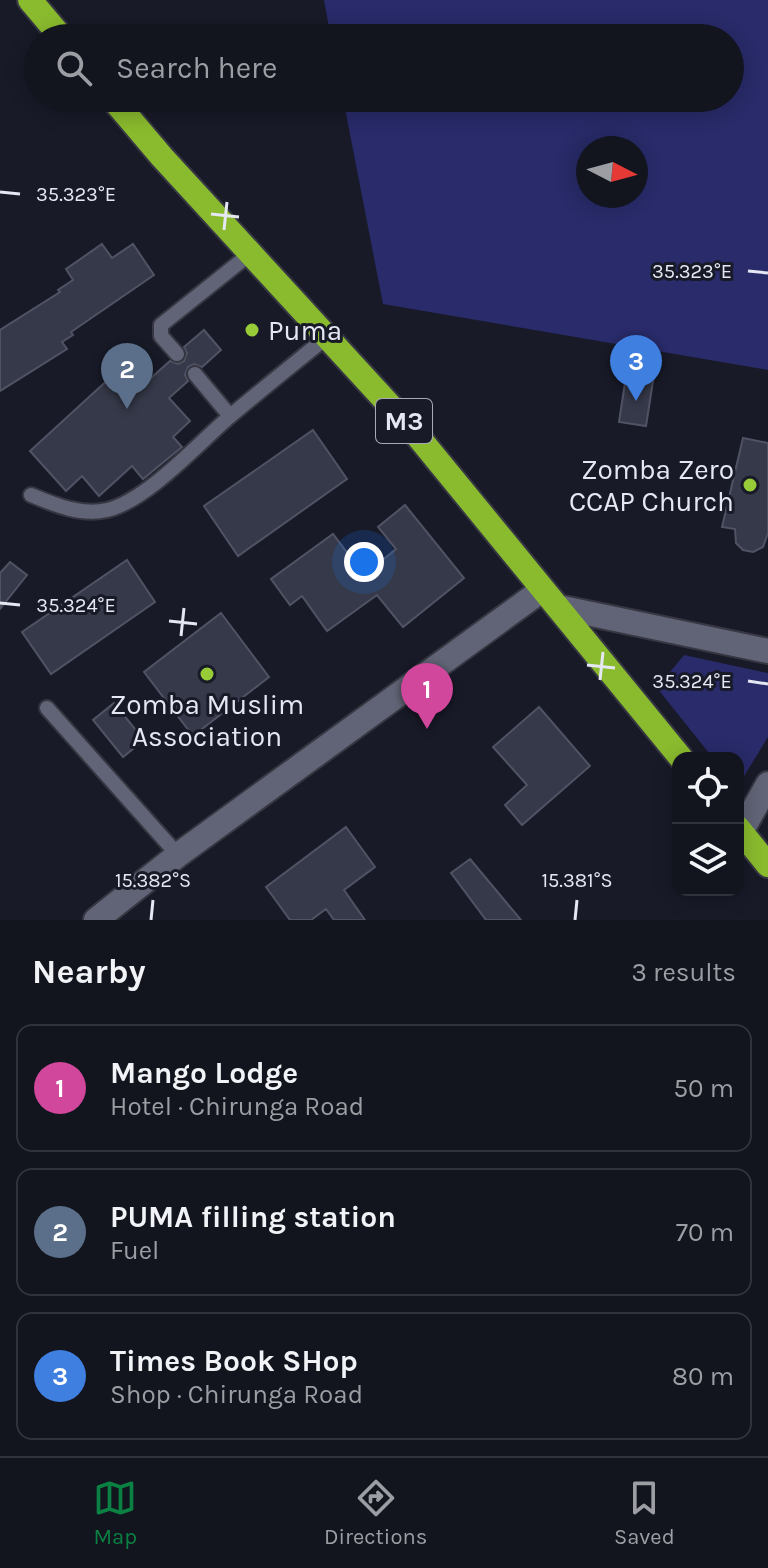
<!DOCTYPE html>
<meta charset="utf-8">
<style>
:root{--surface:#12141e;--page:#1b1d27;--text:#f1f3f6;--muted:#9c9ea4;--line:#31333c;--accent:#0b8043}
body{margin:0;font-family:Karla,sans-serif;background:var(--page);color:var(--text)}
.controls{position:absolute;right:24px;bottom:24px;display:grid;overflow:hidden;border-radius:16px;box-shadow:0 4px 20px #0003}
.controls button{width:72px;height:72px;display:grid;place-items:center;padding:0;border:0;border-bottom:2px solid var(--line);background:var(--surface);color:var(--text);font:40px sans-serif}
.compass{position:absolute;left:576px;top:136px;width:72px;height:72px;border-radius:50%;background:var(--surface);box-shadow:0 4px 20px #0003;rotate:96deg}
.you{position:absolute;left:364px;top:562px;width:28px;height:28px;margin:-20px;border:6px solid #fff;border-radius:50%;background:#1a73e8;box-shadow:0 0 0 12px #1a73e833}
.badge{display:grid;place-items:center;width:52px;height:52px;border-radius:50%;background:var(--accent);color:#fff;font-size:26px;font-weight:700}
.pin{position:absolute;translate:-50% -66px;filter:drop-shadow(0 2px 4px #0008)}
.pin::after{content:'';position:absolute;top:42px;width:28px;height:24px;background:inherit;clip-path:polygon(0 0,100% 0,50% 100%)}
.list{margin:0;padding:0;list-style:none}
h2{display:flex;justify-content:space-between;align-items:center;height:104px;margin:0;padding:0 32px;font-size:34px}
h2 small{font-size:26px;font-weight:400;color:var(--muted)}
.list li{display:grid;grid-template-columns:52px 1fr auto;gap:24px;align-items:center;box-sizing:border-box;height:128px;margin:0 16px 16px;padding:0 16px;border:2px solid var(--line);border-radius:16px}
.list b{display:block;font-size:30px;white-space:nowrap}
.list p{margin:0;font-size:26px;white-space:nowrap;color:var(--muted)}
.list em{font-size:26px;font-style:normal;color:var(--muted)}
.icon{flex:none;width:44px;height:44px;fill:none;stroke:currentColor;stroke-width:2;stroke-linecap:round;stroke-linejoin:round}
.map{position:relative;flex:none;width:768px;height:920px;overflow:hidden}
.search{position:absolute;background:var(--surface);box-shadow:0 4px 20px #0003;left:24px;right:24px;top:24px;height:88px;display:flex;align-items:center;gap:20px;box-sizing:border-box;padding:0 28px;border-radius:44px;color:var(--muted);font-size:30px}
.sheet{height:536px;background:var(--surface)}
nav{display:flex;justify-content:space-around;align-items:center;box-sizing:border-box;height:112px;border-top:2px solid var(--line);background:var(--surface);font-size:22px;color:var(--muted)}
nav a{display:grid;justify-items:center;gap:4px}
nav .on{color:var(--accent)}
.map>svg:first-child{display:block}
</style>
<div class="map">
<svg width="768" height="920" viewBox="0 0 768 920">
<rect width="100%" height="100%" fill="#181a28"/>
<!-- green -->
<path fill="#292b6a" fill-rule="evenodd" d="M324,0H768V370L383,304L343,98H730V38H331ZM636,148V196H588V148Z
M684,655L768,673V737L738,786V758H713L657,688Z"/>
<!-- building -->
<path fill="#363949" stroke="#505364" stroke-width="2" d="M102,244L112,258L133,244L154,275L71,332L73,335L62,342L67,349L0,391V330L60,292L58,290L73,280L66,269Z
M204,330L221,350L202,367L194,364L188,367L185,375L188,381L169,398L190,421L173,437L182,447L143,479L132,466L99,496L82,476L66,491L30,451L124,365L142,386L170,361L178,364L184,361L187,353L184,347Z
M626,376L653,381L646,426L619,422Z
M313,430L347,479L238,556L204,506Z
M743,438L768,443V533L763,547L753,552L743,550L736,543L735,529L722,527Z
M405,505L464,578L403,627L377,595L327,631L302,596L290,605L271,579L333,534L364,575L396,549L378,527Z
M127,560L155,602L51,674L22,632Z
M10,562L27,575L0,609V573Z
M221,613L269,677L193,736L144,672Z
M114,703L144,740L123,757L93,720Z
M539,707L590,766L522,825L505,805L527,785L493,747Z
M346,827L375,867L344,890L365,920H334L326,909L311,920H290L266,887Z
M470,859L521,920H486L451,873Z"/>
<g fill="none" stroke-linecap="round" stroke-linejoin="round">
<defs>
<path id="lane" d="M177,354L161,336V325L251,253
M195,374L230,416
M31,495C55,505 81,516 107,510C146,501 198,444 228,418C261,390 295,363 328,336
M47,708L178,855"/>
<path id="street" d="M558,607L768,651
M741,832L768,784"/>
<path id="secondary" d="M96,920L178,855L542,590"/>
<path id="highway" d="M30,0L62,38
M112,98L162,157L416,434L681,758
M738,828L768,865"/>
</defs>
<!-- lane casing -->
<use href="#lane" stroke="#363742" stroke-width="18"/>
<!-- street casing -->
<use href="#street" stroke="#363742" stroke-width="28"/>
<!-- secondary casing -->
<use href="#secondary" stroke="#363742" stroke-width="28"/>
<!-- highway casing -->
<use href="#highway" stroke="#363742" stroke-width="28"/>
<!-- lane -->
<use href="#lane" stroke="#616476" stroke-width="14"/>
<!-- street -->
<use href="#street" stroke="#616476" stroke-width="24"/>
<!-- secondary -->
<use href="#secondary" stroke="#616476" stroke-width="24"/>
<!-- highway -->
<use href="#highway" stroke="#8abb2e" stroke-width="24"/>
</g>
<!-- ticks -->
<path fill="none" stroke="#e5e7f2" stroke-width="3" d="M0,192L20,194M211,214L239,217M224,230L227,202M748,271L768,273M0,603L20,605M169,621L197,624M181,636L184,608M587,665L615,668M600,680L603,652M748,681L768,684M151,920L153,900M575,920L577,900"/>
<!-- markers -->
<g fill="#97cc38" stroke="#181a28" stroke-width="3">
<circle cx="252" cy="330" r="8"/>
<circle cx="750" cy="485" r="8"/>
<circle cx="207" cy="674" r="8"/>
</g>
<g text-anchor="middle" stroke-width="6" stroke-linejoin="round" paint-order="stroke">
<!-- shield labels -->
<rect fill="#181a28" stroke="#a8aab5" stroke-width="2" x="376" y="399" width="56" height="44" rx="6"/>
<g font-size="26" font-weight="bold" fill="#e5e7f2">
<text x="404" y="430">M3</text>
</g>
<!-- poi labels -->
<g font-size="28" fill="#e5e7f2" stroke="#181a28" text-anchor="start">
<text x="268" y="340">Puma</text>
<text x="734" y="479" text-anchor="end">Zomba Zero<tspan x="734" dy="32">CCAP Church</tspan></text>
<text x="207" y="714" text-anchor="middle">Zomba Muslim<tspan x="207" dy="32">Association</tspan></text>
</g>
</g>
<g font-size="20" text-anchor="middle" fill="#e5e7f2" stroke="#181a28" stroke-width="6" stroke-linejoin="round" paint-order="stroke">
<text x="76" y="201">35.323°E</text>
<text x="692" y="278">35.323°E</text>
<text x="76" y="612">35.324°E</text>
<text x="692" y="688">35.324°E</text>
<text x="153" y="887">15.382°S</text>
<text x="577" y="887">15.381°S</text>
</g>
</svg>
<div class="controls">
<button><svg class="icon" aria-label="locate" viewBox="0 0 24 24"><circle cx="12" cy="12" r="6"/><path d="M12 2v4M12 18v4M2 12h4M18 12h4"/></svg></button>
<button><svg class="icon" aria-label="layers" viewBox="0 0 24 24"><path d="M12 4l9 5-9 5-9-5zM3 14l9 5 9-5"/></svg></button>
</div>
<svg class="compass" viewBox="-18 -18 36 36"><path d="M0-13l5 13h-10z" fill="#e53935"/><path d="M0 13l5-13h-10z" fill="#9c9ea4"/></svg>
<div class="you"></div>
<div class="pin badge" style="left:427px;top:729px;background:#d1479c">1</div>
<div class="pin badge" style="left:127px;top:409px;background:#5c6f8a">2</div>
<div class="pin badge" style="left:636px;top:401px;background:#3f7fe0">3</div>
<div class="search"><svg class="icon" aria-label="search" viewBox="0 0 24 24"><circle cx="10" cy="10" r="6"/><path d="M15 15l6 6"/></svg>Search here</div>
</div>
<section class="sheet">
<h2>Nearby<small>3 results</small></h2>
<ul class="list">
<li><span class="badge" style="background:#d1479c">1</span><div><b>Mango Lodge</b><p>Hotel · Chirunga Road</p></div><em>50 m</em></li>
<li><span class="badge" style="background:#5c6f8a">2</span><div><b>PUMA filling station</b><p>Fuel</p></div><em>70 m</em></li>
<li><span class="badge" style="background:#3f7fe0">3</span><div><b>Times Book SHop</b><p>Shop · Chirunga Road</p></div><em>80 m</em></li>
</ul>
</section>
<nav>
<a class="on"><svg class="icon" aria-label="map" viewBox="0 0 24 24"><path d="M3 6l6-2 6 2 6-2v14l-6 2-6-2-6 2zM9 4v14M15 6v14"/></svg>Map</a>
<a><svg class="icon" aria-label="directions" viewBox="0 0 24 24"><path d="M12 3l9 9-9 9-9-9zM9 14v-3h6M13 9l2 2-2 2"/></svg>Directions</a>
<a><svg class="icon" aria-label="saved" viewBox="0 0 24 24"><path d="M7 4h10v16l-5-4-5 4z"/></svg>Saved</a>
</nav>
